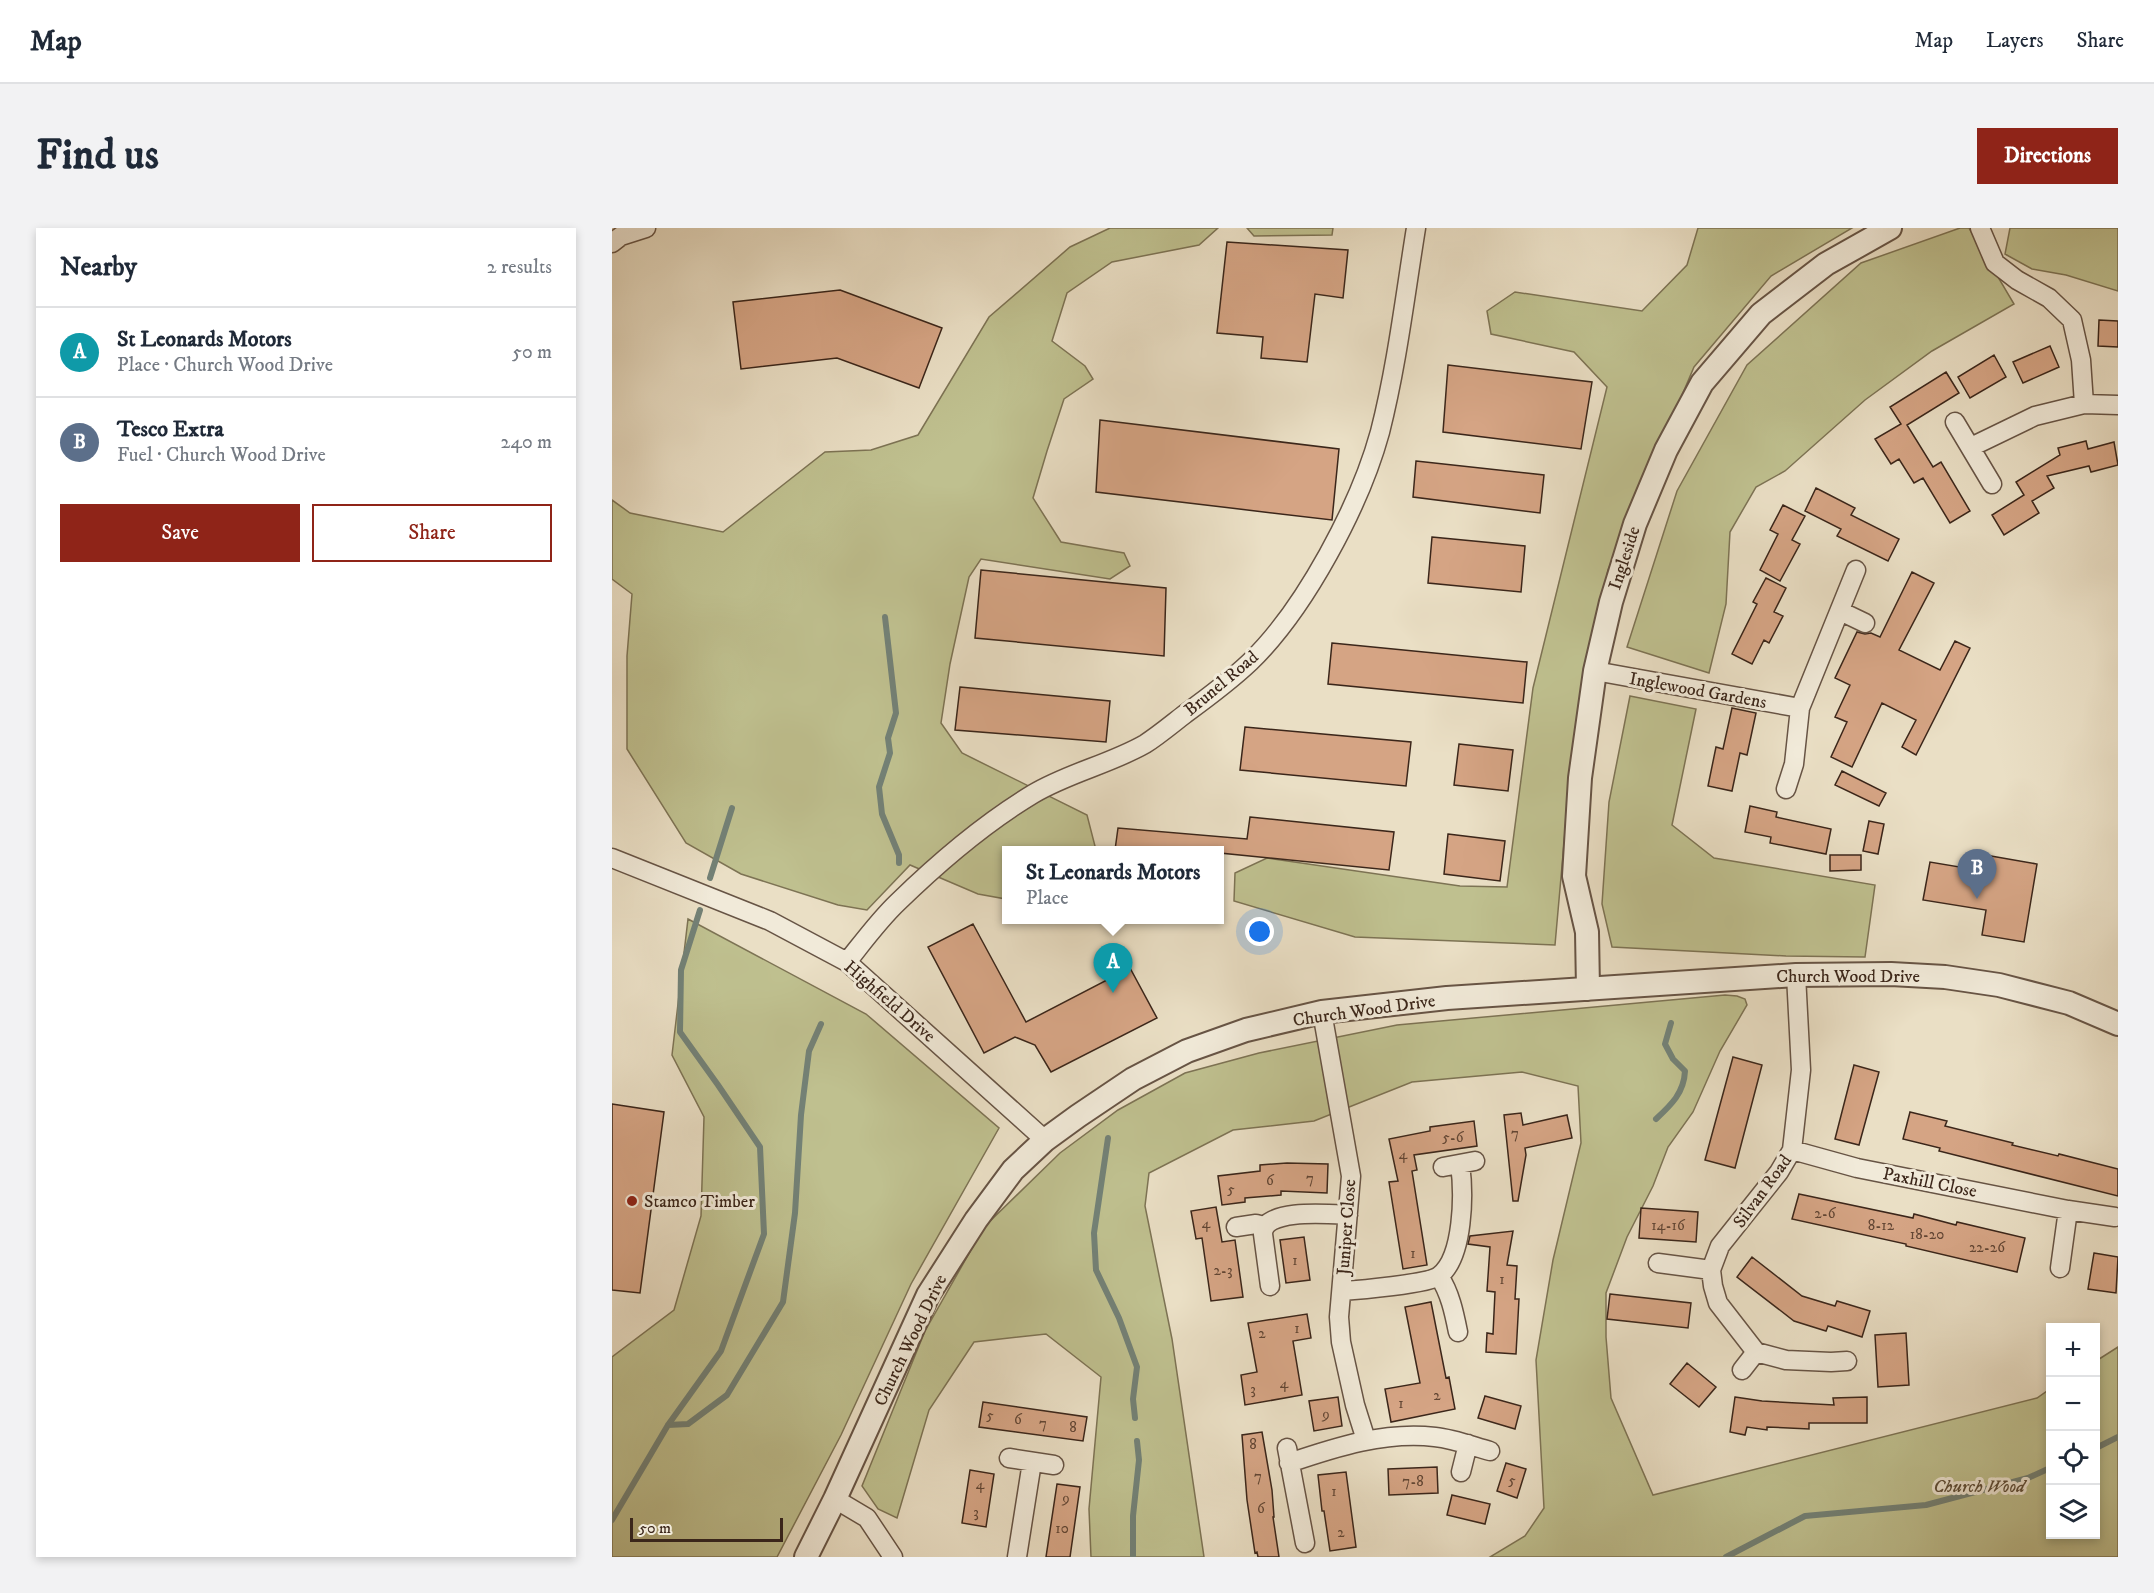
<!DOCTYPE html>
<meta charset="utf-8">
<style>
:root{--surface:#fff;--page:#f2f2f3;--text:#1f2937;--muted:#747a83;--line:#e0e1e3;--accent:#8f2418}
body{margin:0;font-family:"IM FELL DW Pica",serif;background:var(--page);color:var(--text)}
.controls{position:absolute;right:18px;bottom:18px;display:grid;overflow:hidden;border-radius:0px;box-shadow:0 3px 9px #0003}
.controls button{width:54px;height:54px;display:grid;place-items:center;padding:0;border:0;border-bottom:2px solid var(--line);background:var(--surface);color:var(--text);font:30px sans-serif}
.scale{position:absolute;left:18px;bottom:15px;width:153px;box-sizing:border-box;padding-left:6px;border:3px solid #3b261a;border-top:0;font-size:16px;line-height:21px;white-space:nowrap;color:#3b261a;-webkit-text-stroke:4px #f1ead9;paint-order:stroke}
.you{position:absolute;left:648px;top:704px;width:21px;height:21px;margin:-15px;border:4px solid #fff;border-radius:50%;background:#1a73e8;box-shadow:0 0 0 9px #1a73e833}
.badge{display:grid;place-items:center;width:39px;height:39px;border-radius:50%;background:var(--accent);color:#fff;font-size:20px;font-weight:700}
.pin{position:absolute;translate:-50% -50px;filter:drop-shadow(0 2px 3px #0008)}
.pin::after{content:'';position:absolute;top:32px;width:21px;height:18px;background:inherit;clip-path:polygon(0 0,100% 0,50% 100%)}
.popup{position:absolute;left:390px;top:618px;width:222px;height:78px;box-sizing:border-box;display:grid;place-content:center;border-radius:0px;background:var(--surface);filter:drop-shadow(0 2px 4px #0005);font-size:20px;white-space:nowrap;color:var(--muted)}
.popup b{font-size:22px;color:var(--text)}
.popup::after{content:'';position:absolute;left:50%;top:100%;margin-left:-12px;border:12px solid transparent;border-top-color:var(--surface)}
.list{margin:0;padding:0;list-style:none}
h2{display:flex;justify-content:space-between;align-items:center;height:78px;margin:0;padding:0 24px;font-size:26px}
h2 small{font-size:20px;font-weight:400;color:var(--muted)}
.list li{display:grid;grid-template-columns:39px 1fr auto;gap:18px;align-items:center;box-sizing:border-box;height:90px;padding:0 24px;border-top:2px solid var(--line)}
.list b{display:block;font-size:22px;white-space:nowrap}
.list p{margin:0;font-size:20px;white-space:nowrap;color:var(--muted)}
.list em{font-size:20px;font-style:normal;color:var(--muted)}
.actions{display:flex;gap:12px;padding:18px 24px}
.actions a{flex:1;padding:14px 0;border:2px solid var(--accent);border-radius:0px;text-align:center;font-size:21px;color:var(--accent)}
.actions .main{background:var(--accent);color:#fff}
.icon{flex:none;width:33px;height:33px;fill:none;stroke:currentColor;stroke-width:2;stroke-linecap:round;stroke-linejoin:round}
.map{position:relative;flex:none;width:1506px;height:1329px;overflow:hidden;border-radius:0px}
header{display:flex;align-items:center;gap:36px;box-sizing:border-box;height:84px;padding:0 30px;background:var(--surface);border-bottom:2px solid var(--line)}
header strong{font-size:28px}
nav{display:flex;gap:33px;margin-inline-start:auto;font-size:21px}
.intro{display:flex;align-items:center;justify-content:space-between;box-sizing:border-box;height:144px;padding:0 36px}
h1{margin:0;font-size:42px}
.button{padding:15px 27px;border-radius:0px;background:var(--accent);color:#fff;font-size:21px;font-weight:700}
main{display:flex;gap:36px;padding:0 36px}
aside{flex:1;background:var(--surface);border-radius:0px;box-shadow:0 3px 9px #0003}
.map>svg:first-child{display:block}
</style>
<header>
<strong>Map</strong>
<nav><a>Map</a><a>Layers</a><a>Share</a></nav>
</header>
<div class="intro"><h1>Find us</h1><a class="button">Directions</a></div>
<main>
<aside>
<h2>Nearby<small>2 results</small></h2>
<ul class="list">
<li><span class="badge" style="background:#0f9aa8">A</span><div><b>St Leonards Motors</b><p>Place · Church Wood Drive</p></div><em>50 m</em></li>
<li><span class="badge" style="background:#5c6f8a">B</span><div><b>Tesco Extra</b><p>Fuel · Church Wood Drive</p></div><em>240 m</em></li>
</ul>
<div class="actions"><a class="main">Save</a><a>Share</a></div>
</aside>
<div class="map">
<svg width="1506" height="1329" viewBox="0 0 1506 1329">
<rect width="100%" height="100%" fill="#eadfc5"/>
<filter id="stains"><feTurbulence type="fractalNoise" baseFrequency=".00333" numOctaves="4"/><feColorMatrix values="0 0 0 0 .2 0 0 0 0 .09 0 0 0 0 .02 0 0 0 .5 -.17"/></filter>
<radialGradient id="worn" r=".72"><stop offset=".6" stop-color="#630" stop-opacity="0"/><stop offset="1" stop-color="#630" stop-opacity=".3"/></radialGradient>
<!-- green -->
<path fill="#bfc08f" stroke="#7d7354" stroke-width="1.5" d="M498,0H606L587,17L500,34L455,65L440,113L473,138L481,151L452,171L435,223L421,270L449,314L512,325L518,338L498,351L369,331L357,349L338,436L329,495L350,525L475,587L484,622H394V671L366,666L298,637L255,682L226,677L129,646L74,615L15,521V428L20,366L0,351V272L18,285L111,304L213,224L259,222L306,207L377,89L458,19Z
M635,0H721L720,7L642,8Z
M1086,0H1240L1159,48L1082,139L996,342L960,525L943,717L743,709L622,673L623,645L655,630L848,658L895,659L921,460L995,159L962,124L879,106L875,83L903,64L1030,83L1075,37Z
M1348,0H1357L1402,76L1320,123L1253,172L1173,243L1144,259L1118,304L1114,376L1097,445L1015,419L1065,263L1135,137L1249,35Z
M1398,0H1506V63L1454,47L1420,41L1393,26Z
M1018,468L1084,481L1060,597L1102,630L1263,657L1253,729L1174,728L1000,719L990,676L997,574Z
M76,691L254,786L387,900L299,1056L229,1207L165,1329H0V1129L62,1082L89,988L92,889L60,827Z
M1113,767L1125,768L1133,771L1135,777L1108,823L1081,884L1056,919L1041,958L1015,1009L994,1065V1109L999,1170L1041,1267L1425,1170L1438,1161V1306H1484V1133L1506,1119V1329H878L913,1308L932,1280L924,1132L941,1032L969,915L966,858L910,844L800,854L702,893L621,902L537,945L533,978L560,1111L592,1329H479L477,1281L489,1149L434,1106L362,1114L317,1182L285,1290L266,1281L250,1258L313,1103L372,999L448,925L506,882L573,845L647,825L785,797Z"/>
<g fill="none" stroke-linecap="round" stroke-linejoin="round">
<!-- stream -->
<path stroke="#738176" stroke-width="6" d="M273,389L284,485L276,510L278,525L267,559L270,586L287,627V635
M98,650L120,580
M1044,891C1059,877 1072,865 1073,843L1061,831L1053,816L1059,795
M496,910L482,1005L484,1042L507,1090L525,1139L521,1171L523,1190
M56,1197L76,1196L115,1167L171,1074L183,985L189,887L197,823L209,796
M1484,1220L1506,1209
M0,1292L56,1197L109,1123L152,1006L148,919L106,857L68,804L69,742L88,682
M521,1329V1288L527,1232L525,1213
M1114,1329L1193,1288L1314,1277L1416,1250L1438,1240"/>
</g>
<!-- building -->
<path fill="#d5a484" stroke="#3b261a" stroke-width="1.5" d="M615,14L736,22L731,70L703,66L695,134L649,130L651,109L605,105Z
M228,62L330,100L307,160L225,130L129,141L121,74Z
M1487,92L1506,93V119L1486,118Z
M1438,118L1447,139L1411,155L1401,134Z
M1382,127L1394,149L1358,170L1346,149Z
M836,137L980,154L969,221L831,204Z
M1334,144L1347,165L1295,197L1321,239L1329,234L1358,283L1338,295L1311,250L1302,255L1287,231L1279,236L1263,211L1289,196L1278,179Z
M488,192L727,221L720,292L484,264Z
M1474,213L1476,221L1502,214L1506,237L1479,244L1477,238L1435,248L1442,260L1420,273L1427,285L1392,307L1380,287L1412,267L1404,254L1448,227L1446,220Z
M804,233L932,247L928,285L801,269Z
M1204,260L1243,280L1239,287L1287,311L1276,333L1225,308L1229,301L1193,283Z
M1171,277L1193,288L1180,312L1188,316L1168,353L1148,342L1166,306L1158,302Z
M820,309L913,318L909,364L816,355Z
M369,342L554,360L552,428L363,410Z
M1300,344L1322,355L1287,422L1328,442L1343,413L1358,420L1304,527L1290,519L1304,492L1270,475L1240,539L1219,529L1235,494L1223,489L1238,457L1223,450L1245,404L1253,406L1259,405L1268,409Z
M1154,350L1174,360L1162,384L1171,388L1157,415L1152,412L1140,436L1120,426L1145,376L1141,374Z
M720,415L915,434L911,475L716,456Z
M348,459L498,473L494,514L343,502Z
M1120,480L1144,485L1135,527L1128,525L1120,563L1096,558L1104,519L1111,521Z
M633,499L799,514L794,558L628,542Z
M847,516L901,522L896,563L842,557Z
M1230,543L1274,565L1267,578L1223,557Z
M1138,578L1165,584L1164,589L1219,601L1214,626L1158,615L1159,609L1133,604Z
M638,589L782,604L777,642L608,625V622H503L506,600L635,611Z
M1257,593L1272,596L1266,626L1251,623Z
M836,606L893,613L888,653L832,646Z
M1218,627H1249V642L1218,643Z
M1379,628L1425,636L1412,714L1370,707L1374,682L1311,672L1318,634L1377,644Z
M361,696L414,794L518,740L545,790L439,844L423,817L403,809L372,825L316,719Z
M1121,829L1150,837L1123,940L1093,932Z
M1242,837L1267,844L1247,917L1223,911Z
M0,876L52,884L28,1065L0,1062Z
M1298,884L1335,893L1333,898L1401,915L1400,917L1446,928L1447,926L1506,941V968L1327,923L1328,920L1291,911Z
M909,885L911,897L955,887L960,910L913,920L914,927L906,973H901L892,887Z
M862,893L865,918L802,927L805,942L800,943L815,1037L791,1041L777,954L786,953L777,911L818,903V899Z
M675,935L716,936L715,965L669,963V967L633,970V974L610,977L606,948L648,943V937Z
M1187,966L1301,990L1302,986L1344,997L1345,994L1413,1010L1405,1044L1294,1018V1016L1180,991Z
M604,979L610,1014L623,1012L631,1069L599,1073L590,1010L584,1011L579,983Z
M1029,980L1086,984L1084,1014L1027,1010Z
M901,1003L895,1037L905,1038L903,1071H907L904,1126L874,1124L875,1105L881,1106L883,1064L875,1063L878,1019L856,1016L858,1008Z
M692,1009L698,1052L674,1055L668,1012Z
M1482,1025L1506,1029L1504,1065L1476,1061Z
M1140,1029L1190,1068L1223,1078L1225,1073L1258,1083L1250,1109L1216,1098L1214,1103L1182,1093L1125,1049Z
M998,1066L1079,1075L1076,1100L995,1091Z
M819,1074L834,1150L837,1149L843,1181L779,1194L773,1161L808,1155L793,1079Z
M695,1086L699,1110L681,1113L690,1167L633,1177L629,1147L645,1144L636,1095Z
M1294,1105L1297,1157L1266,1159L1263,1107Z
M1075,1135L1104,1159L1087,1179L1058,1156Z
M873,1168L909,1178L903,1201L866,1190Z
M726,1169L730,1198L702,1203L697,1173Z
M1123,1169L1150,1173L1222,1177L1221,1170L1255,1169V1195H1197V1201L1155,1199V1202L1135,1199L1133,1207L1118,1204Z
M371,1174L475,1189L471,1213L367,1199Z
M650,1204L660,1262L662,1289H661L667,1329H646L645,1324L643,1325L635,1272L630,1207Z
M894,1235L914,1241L905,1270L885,1263Z
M825,1239L826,1265L777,1267L776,1241Z
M358,1242L382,1246L374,1299L350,1295Z
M734,1244L744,1319L718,1323L712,1283H710L706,1247Z
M445,1256L468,1259L458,1329H434Z
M840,1267L878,1276L873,1296L835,1287Z"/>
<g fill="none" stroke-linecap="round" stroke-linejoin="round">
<defs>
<path id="minor" d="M1368,0L1383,35L1405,52L1437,70L1460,92L1469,132L1472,176
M0,15L9,8L34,0
M1343,194L1380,256
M1359,219L1423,188L1472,176L1506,177
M1228,383L1253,395
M983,443L1188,480
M1174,561L1182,536L1188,480L1244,342
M0,630L158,693L235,734L433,912
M235,734C251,714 267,692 286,674C326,635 373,595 421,566C456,545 498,536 533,516C547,507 560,496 573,486C595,470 618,453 638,434C693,381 748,277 768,204C785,137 793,68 804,0
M1184,747L1189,842L1180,922L1167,944L1108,1018L1099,1042L1101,1058L1106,1075L1144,1124L1174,1132L1219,1134L1235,1133
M710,784L739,948L727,1089L729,1114L743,1177L754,1212
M1180,922L1245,940L1456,982L1503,989
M831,939L863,933
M624,999L644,996L652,998
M1046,1035L1099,1042
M1448,1040L1456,982
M827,1048C838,1065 842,1084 846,1104
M658,1058L651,1006C651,980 717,986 736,987
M730,1063C746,1062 816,1056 827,1048C852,1029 852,965 848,936
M1130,1142L1144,1124
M675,1220L693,1315
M397,1230L442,1237
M677,1235C724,1219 774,1203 823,1209C842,1211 860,1218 878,1223
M849,1244L856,1216
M223,1271L255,1290L281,1329
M405,1329L420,1234"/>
<path id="tertiary" d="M976,761L975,704L962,648L968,550L983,443L999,374L1023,296L1054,222L1090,155L1149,86L1214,36L1278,0
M194,1329L223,1271L316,1067L364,992L401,942L433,912L466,888L521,851L575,823L634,802L710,784L835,770L1184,747L1279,746L1333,749L1387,757L1457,775L1506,796"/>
</defs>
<!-- minor casing -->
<use href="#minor" stroke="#675445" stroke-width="21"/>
<!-- tertiary casing -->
<use href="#tertiary" stroke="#675445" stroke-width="26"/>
<!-- minor -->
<use href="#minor" stroke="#f1ead9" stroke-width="18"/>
<!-- tertiary -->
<use href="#tertiary" stroke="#f1ead9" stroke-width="22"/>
</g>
<!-- markers -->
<circle fill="#8f2418" stroke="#f1ead9" stroke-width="2" cx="20" cy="973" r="6"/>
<g text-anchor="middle" stroke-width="6" stroke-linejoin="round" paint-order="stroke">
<!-- number labels -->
<g font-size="15" fill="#624634">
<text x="903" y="910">7</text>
<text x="841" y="914">5-6</text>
<text x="791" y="931">4</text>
<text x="698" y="955">7</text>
<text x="658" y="957">6</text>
<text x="619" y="966">5</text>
<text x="1213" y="990">2-6</text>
<text x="594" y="1000">4</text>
<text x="1056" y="1002">14-16</text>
<text x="1269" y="1002">8-12</text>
<text x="1315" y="1011">18-20</text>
<text x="1375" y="1024">22-26</text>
<text x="801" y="1030">1</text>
<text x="683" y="1037">1</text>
<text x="611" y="1047">2-3</text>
<text x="890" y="1056">1</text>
<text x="685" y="1105">1</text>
<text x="650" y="1110">2</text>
<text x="672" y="1160">4</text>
<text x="641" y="1166">3</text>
<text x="825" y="1172">2</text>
<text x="789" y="1180">1</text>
<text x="714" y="1191">9</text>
<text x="378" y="1192">5</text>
<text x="406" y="1196">6</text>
<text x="431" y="1200">7</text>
<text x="461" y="1204">8</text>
<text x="641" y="1221">8</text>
<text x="646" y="1253">7</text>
<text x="900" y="1257">5</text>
<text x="801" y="1258">7-8</text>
<text x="368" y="1261">4</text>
<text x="722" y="1268">1</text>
<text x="454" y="1275">9</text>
<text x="649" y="1285">6</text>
<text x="364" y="1289">3</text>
<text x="450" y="1305">10</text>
<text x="729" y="1309">2</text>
</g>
<!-- street labels -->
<g font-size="18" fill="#3b261a" stroke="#f1ead9">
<text transform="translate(1012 330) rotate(-72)" y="6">Ingleside</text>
<text transform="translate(609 455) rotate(-40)" y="6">Brunel Road</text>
<text transform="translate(1086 462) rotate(10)" y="6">Inglewood Gardens</text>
<text x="1236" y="754">Church Wood Drive</text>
<text transform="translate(278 773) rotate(41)" y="6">Highfield Drive</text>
<text transform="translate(752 782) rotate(-8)" y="6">Church Wood Drive</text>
<text transform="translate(1318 954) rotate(11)" y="6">Paxhill Close</text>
<text transform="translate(1150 963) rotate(-54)" y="6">Silvan Road</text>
<text transform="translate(734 999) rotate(-86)" y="6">Juniper Close</text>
<text transform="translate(298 1112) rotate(-64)" y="6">Church Wood Drive</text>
</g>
<!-- poi labels -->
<g font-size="18" fill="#3b261a" stroke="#f1ead9" text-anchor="start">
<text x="32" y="979">Stamco Timber</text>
</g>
<!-- park labels -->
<g font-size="18" font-style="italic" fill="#5c4c37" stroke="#f1ead9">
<text x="1367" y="1264">Church Wood</text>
</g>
</g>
<rect width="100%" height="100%" filter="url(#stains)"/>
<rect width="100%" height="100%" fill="url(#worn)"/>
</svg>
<div class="controls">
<button>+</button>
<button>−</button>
<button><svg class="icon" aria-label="locate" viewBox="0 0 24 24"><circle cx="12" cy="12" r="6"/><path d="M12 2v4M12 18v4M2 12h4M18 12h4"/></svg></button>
<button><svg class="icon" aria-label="layers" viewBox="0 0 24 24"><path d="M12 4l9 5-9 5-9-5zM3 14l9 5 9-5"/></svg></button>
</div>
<div class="scale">50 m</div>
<div class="you"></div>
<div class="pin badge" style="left:501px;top:765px;background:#0f9aa8">A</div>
<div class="popup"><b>St Leonards Motors</b>Place</div>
<div class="pin badge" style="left:1365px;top:671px;background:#5c6f8a">B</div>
</div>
</main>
